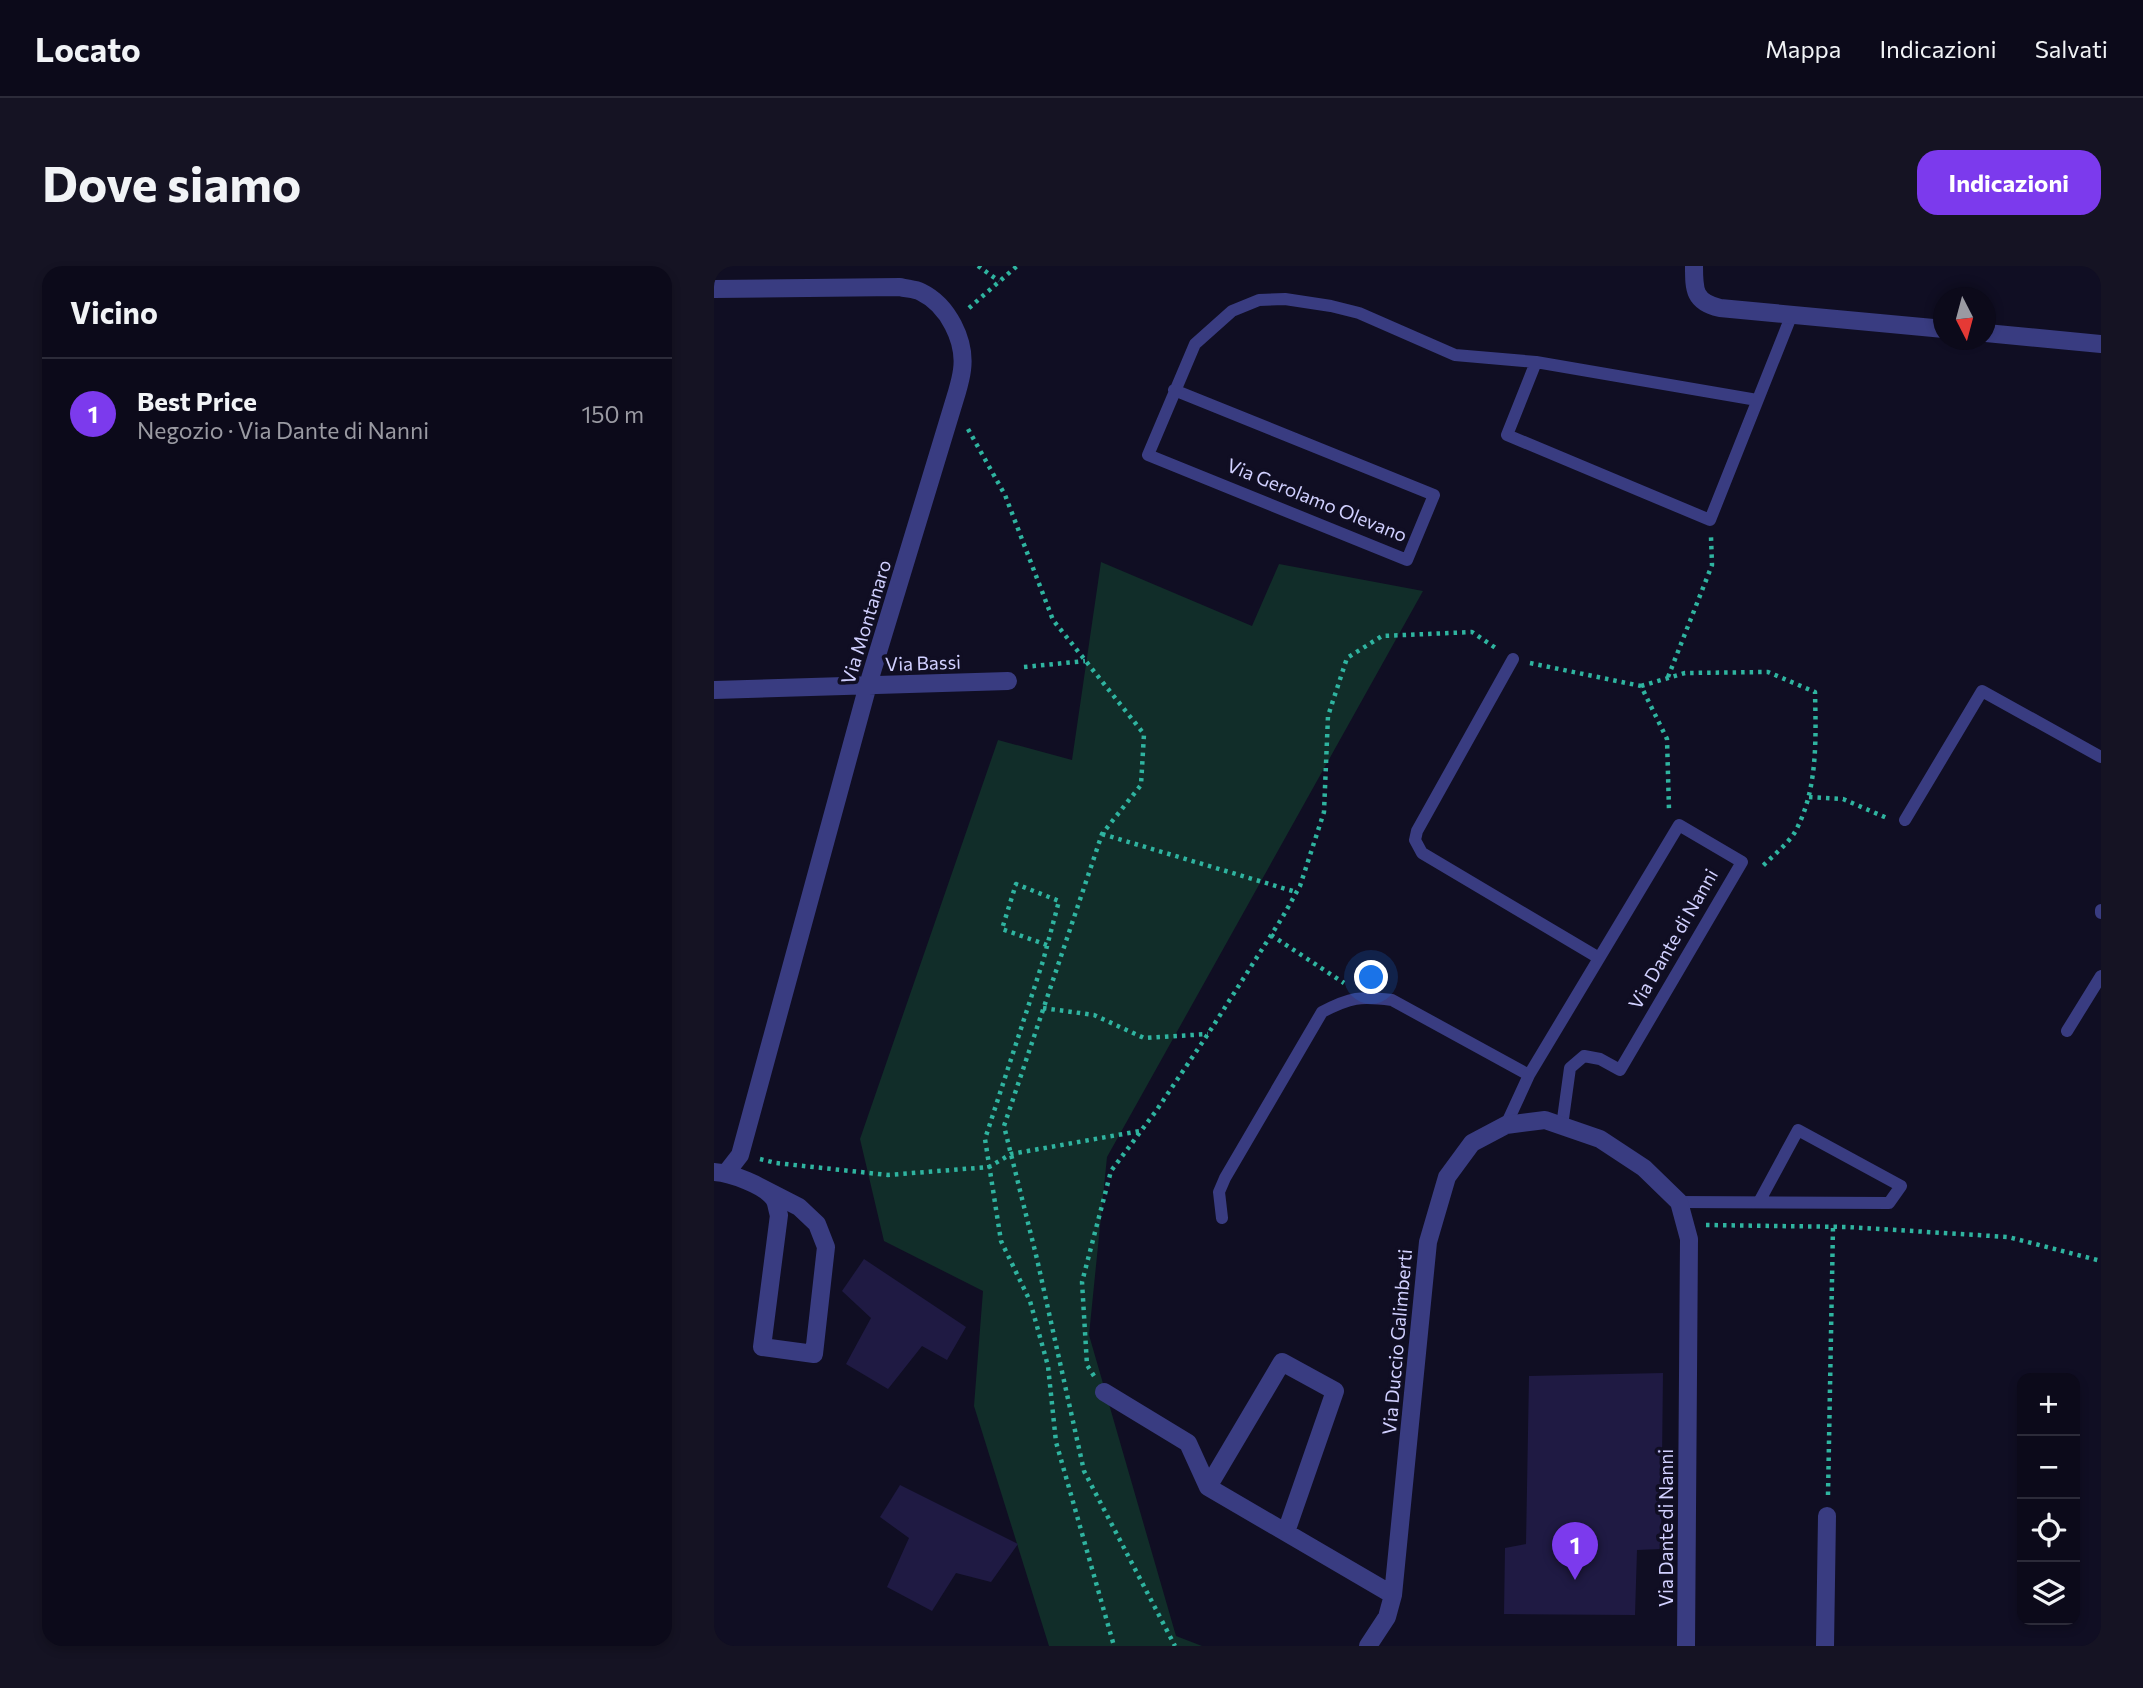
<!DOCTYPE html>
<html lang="it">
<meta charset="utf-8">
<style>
:root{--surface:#0c0a1a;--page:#151323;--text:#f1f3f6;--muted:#9a9aa2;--line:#2c2b39;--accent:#7c3aed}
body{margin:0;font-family:Commissioner,sans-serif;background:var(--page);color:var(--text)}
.controls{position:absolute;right:21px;bottom:21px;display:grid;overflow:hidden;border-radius:14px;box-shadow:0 4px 10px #0003}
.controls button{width:63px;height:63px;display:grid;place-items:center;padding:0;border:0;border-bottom:2px solid var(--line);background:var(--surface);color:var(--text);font:35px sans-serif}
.compass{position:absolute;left:1219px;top:21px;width:63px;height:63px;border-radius:50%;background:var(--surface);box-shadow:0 4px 10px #0003;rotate:174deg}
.you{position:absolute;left:658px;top:712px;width:24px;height:24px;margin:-18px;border:5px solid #fff;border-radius:50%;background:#1a73e8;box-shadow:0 0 0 10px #1a73e833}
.badge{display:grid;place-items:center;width:46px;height:46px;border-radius:50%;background:var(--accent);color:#fff;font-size:23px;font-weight:700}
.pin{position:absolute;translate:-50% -58px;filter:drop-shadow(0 2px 4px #0008)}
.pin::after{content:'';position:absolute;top:37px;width:24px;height:21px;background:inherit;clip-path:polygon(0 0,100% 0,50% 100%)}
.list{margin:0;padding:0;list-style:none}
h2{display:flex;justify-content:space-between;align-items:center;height:91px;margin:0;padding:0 28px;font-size:30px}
h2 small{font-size:23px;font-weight:400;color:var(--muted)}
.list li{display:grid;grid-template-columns:46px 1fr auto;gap:21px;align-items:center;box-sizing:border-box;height:112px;padding:0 28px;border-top:2px solid var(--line)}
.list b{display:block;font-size:26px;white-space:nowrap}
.list p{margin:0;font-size:23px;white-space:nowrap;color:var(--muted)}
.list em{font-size:23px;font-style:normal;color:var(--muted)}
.icon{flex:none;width:38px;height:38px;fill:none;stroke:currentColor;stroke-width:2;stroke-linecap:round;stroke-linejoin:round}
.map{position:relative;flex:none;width:1387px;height:1380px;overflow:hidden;border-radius:21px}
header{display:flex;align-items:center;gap:42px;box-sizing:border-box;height:98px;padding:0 35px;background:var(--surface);border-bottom:2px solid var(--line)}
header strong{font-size:33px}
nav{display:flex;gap:38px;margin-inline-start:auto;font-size:24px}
.intro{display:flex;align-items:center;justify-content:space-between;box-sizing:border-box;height:168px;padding:0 42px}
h1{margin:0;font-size:49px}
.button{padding:18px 32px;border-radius:21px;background:var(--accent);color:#fff;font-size:24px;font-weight:700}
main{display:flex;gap:42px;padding:0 42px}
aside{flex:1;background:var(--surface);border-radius:21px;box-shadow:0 4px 10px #0003}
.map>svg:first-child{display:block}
</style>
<header>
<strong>Locato</strong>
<nav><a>Mappa</a><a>Indicazioni</a><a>Salvati</a></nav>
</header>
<div class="intro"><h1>Dove siamo</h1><a class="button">Indicazioni</a></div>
<main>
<aside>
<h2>Vicino<small></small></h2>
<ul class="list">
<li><span class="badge">1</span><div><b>Best Price</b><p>Negozio · Via Dante di Nanni</p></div><em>150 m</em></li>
</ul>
</aside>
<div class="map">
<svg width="1387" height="1380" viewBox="0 0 1387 1380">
<rect width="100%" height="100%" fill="#100e23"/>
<!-- green -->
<path fill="#112d29" d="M387,296L538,360L565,298L709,325L393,891L375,1069L462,1370L488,1380H335L260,1140L269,1025L170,975L146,873L284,474L358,494Z"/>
<!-- building -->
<path fill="#1f1a43" d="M150,993L252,1061L233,1094L208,1080L174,1123L132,1098L157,1052L128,1025Z
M949,1107L947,1283L923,1284L921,1349L790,1348L791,1282L812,1278L815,1110Z
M186,1219L304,1278L277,1316L242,1307L218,1345L173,1321L195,1272L166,1251Z"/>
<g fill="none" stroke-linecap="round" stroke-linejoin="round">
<!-- path -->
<path stroke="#2fb4a0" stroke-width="4.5" stroke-dasharray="3.5 5" stroke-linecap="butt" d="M264,0L285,15
M255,42L303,0
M254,163L291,229L339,354L430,468L427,519L388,568L290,860L323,993L370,1205L461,1380
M816,397L927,420L953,473L955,544
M310,401L371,395
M954,411L998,299L997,271
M927,420L971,407L1054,406L1101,426C1102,473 1104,524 1081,566C1073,579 1057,591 1047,602
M1095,531L1129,533L1173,552
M388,568L582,626
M557,669L630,717
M333,679L288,663L302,618L345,635L329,695L271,873L287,975L316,1035L334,1100L342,1176L400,1380
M329,742L380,749L430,772L494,768
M46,893L62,897L174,909L275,901L297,888L426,865
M992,959L1134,961L1294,971L1387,995
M380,1110L373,1099L368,1016L397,905L442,845L494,768L568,652L586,620L610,546L614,450L633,392L668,370L758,366L783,383
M1114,1229L1119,961"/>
<!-- service -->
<path stroke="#393c81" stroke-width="12" d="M822,96L793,169L996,254L1078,48
M460,124L720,229L693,294L434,189L481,78L518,45L545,34L571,33L617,40L645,47L741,89L822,96L1043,134
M799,393L703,565L701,574L708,587L885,692
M1191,554L1268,425L1387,491
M1387,644V647
M1353,765L1387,710
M792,859L815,809L965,559L1028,596L906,804L886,793L870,790L856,802L848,860
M965,936L1175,937L1187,920L1084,864L1045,936
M508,952L505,926L511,912L608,746C637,731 646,730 678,734L815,809"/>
<!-- minor -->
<path stroke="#393c81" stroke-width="18" d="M980,0C980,24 980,36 1006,42L1230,63
M0,23L186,21C193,23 201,23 207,26C234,39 252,75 248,104C247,112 245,119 243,126L154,419L26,889L12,907
M1272,67L1387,78
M0,424L294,415
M0,906C16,907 51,919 60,933C63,937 63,945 65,949L48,1081L100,1088L112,981L103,958L85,941L46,921
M390,1126L474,1177L494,1221L679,1329
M494,1221L568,1096L621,1125L572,1266
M654,1380L673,1351L679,1329L714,976L733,911L758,877L792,859L831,854L886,873L930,902L965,936L975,973L972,1380
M1111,1380L1113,1250"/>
</g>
<g text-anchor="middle" stroke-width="7" stroke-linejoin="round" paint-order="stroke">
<!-- street labels -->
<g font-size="19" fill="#d1d0ff" stroke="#100e23">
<text transform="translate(603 234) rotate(22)" y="7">Via Gerolamo Olevano</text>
<text transform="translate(152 356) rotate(-73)" y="7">Via Montanaro</text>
<text transform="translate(209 397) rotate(-2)" y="7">Via Bassi</text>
<text transform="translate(959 673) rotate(-60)" y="7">Via Dante di Nanni</text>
<text transform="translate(683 1076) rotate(-85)" y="7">Via Duccio Galimberti</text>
<text transform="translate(952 1262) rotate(-90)" y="7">Via Dante di Nanni</text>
</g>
</g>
</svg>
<div class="controls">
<button>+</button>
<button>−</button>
<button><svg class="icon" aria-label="locate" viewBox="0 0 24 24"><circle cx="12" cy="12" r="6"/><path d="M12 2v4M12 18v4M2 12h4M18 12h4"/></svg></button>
<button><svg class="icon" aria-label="layers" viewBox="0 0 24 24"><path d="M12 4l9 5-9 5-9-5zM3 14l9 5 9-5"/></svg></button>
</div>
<svg class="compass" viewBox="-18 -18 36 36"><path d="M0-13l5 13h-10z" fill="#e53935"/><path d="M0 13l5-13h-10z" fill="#9a9aa2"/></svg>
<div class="you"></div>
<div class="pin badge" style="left:861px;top:1314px">1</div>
</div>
</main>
